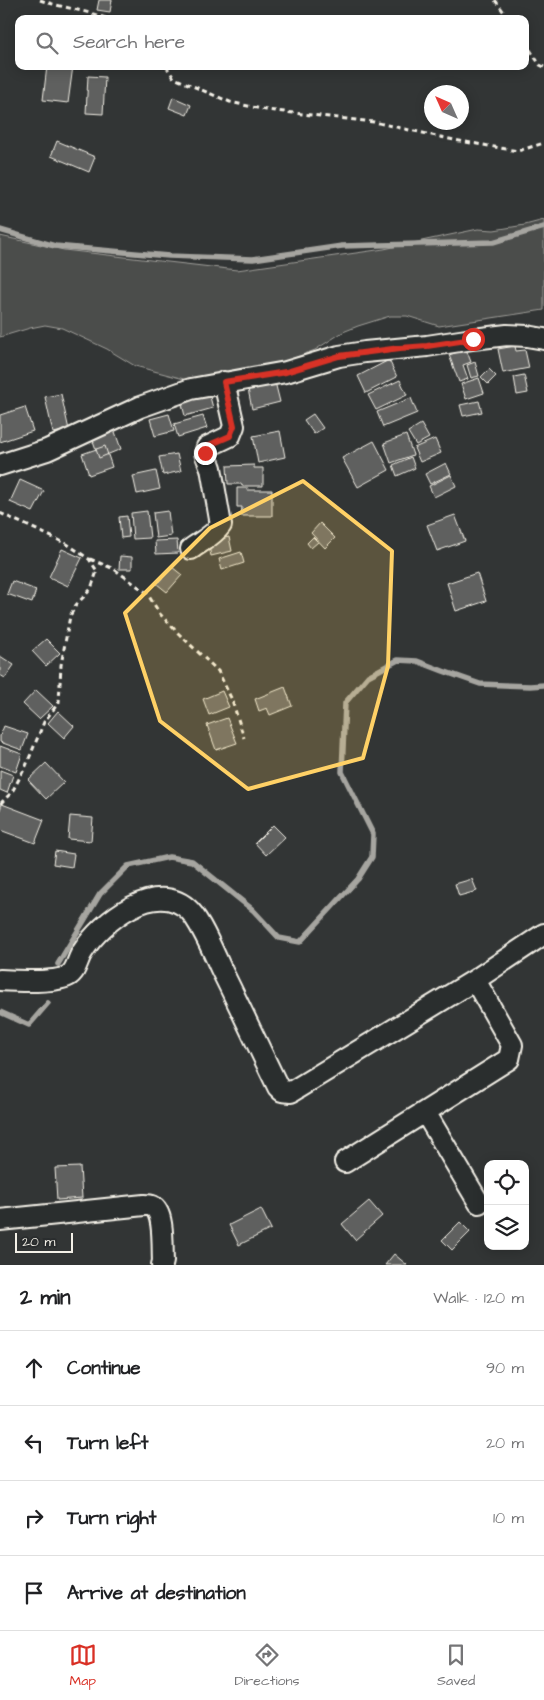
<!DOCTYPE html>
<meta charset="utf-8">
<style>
:root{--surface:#fff;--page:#f6f6f6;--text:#202124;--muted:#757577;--line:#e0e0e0;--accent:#d93025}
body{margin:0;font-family:"Architects Daughter",sans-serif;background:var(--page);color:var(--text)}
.controls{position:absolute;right:15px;bottom:15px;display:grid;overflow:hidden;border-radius:10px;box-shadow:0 2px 12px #0003}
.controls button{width:45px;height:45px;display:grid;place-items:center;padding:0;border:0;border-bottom:1px solid var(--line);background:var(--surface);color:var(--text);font:25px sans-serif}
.compass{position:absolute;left:424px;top:85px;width:45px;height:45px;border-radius:50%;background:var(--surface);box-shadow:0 2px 12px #0003;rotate:315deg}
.scale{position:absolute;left:15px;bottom:12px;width:58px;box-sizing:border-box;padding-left:5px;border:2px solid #f4f1e8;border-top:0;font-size:14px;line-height:18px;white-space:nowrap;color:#f4f1e8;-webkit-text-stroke:4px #2a2d2e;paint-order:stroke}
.stop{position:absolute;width:15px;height:15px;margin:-11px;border:4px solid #d93025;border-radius:50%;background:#fff}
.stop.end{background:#d93025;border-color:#fff;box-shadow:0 1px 5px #0008}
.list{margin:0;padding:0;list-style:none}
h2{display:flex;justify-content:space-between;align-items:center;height:65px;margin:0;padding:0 20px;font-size:21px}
h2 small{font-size:16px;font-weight:400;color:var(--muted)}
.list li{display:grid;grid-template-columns:32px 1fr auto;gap:15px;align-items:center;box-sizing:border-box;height:75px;padding:0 20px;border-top:1px solid var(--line)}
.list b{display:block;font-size:19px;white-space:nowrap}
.list em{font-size:16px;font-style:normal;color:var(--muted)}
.icon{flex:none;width:28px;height:28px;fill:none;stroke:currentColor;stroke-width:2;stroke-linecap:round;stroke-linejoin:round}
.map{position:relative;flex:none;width:544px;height:1265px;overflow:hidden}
.search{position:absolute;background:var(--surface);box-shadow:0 2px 12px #0003;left:15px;right:15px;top:15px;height:55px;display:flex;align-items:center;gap:12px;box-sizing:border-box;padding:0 18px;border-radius:10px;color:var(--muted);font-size:19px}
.sheet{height:365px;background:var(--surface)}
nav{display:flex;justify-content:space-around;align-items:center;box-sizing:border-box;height:70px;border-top:1px solid var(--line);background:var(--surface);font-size:14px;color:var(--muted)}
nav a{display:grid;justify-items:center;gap:2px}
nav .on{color:var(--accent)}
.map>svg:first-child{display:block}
</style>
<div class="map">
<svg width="544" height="1265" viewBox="0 0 544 1265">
<rect width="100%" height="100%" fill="#323535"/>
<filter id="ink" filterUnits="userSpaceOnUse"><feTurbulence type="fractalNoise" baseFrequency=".02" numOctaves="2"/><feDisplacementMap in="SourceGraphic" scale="10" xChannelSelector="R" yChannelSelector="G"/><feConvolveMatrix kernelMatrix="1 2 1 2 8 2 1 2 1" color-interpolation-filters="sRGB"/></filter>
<g filter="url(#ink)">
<!-- green -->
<path fill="#4b4d4c" stroke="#a09f9a" d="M544,220V310L439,326L407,316H390L358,326L343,332L315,350L284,362L184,379L135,366L107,349L62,328L45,325L30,328L0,337V236L64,250L237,270L384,249L478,229L494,230L525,225Z"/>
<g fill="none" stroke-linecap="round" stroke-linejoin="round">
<!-- stream -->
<path stroke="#a6a5a0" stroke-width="5.5" d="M0,230L55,246L169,256L253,259L342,246L493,242L544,227
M58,964L100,894L128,866L169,857L192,861L253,910L279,938L300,942L358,879L372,857L373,834L342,772L345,703L368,676L398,660L417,661L443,671L480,684L530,686L544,685
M0,1012L29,1025L48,1003"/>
</g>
<!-- building -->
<path fill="#5f605f" stroke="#f4f1e8" d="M99,0H112L110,12L97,10Z
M47,66H73L68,103L43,100Z
M88,76L105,77L103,114L86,113Z
M173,97L191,105L187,115L169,108Z
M57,141L95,157L89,172L51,156Z
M515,346L516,351L525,350L529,368L503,373L498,349Z
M466,349L471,362L463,365L468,379L459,382L449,355Z
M389,360L397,377L366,393L358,376Z
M475,362L479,376L471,378L467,365Z
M489,369L496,376L488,384L481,377Z
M524,375L528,393L517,395L514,377Z
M479,378L484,393L466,399L461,384Z
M400,380L407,395L376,410L368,395Z
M275,382L280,402L252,409L248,389Z
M209,393L213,408L185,416L181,400Z
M61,394L69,430L53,433L45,397Z
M411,398L417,413L383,427L377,412Z
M479,401L482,412L463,416L460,405Z
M25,407L33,431L0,442V415Z
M169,414L174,431L155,436L150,419Z
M313,414L323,428L314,434L304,420Z
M203,416L207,428L178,437L174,424Z
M421,424L429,438L416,445L408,432Z
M113,426L121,449L99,458L91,435Z
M280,431L285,457L258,463L253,436Z
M406,435L413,455L391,463L384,443Z
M435,439L441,453L420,462L414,448Z
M374,441L389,470L358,487L342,458Z
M105,446L112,467L89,475L82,454Z
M177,454L181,471L163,475L159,457Z
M411,457L415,468L397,476L393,465Z
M446,463L451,474L430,484L425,474Z
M254,465V468H263V486H242V484H228L227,466Z
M156,471L160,489L137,494L133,476Z
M451,475L456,486L434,497L429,486Z
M20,480L44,491L33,512L10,502Z
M237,488H248L247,490H272V516H241L242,507H237Z
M147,511L150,538L133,539L131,513Z
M168,511L171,536L156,538L153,513Z
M455,515L465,541L437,551L427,525Z
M127,516L129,537L121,538L119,517Z
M320,523L335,538L325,548L311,533Z
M229,537L232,551L211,556L208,542Z
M313,537L318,542L311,548L307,543Z
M177,540L178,553L156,554L155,541Z
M62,549L82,558L68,586L49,577Z
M241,552L244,563L222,570L219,559Z
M120,556L132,557V569H119Z
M172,567L182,575L167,592L157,584Z
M477,573L486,601L456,611L447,583Z
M12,581L36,590L32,603L7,594Z
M46,639L60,653L46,666L32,651Z
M0,656L14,665L5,678L0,675Z
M285,687L292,706L270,715L267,708L259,711L255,699Z
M36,690L53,706L39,719L23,704Z
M222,691L229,707L209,715L203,699Z
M58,711L74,726L64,738L48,723Z
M227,718L237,743L216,750L207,725Z
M4,726L28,734L22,750L0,742V736Z
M0,746L22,754L16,772L0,766Z
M46,763L64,782L46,799L28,780Z
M0,770L13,775L7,793L0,790Z
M2,804L44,820L35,843L0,830V810Z
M70,816L93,818L91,841L68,839Z
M273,825L285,837L266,855L255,843Z
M55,851L74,854L72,867L53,864Z
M472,879L477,891L459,896L455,884Z
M80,1167L82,1198L57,1200L55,1168Z
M369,1201L382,1216L355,1240L342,1224Z
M261,1209L271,1229L239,1245L229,1225Z
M460,1222L470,1232L452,1250L442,1240Z
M394,1254L407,1265H385Z"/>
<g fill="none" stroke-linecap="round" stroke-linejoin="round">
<defs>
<path id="minor" d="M0,465L47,450L140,407L191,389L286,372L339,356L365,352L427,346L473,339L507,335L527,336L544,339
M191,549C202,541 213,536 221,525L211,468L205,453L207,447L230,436L234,426L224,382
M0,980C15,981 55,983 68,976C77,971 77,959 83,951C101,922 157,877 190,911C202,924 214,954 222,971C241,1009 259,1048 278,1087L282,1091L291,1092L475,980L544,934
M425,1112L479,1203
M345,1162L509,1059L512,1045L475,980
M0,1220L144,1205C147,1205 150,1205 152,1206C165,1212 162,1249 163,1261L162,1265"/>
</defs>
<!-- minor casing -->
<use href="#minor" stroke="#f4f1e8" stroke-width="24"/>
<!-- path -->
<path stroke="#f4f1e8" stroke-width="3" stroke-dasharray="5 4" stroke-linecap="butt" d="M40,0C62,8 86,10 108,19
M495,0L509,19
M525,42L540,65L544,67
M166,66L174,78L230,102L266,110L374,122L454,140L518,151L544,143
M0,513L67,544L89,559L97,571L91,589L76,605L70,616L61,665L59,702L44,722L26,766L12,792L0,804
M90,559L114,569L147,593L160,614L178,633L218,671L232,700L244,738"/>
<!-- minor -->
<use href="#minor" stroke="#2a2d2e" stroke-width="20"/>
</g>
</g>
<g fill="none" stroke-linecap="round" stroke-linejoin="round" filter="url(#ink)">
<!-- route -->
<path stroke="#d93025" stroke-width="6" d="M205,453L207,446L230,436L234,426L224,382L286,372L339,356L400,348L427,346L473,339"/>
</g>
<!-- marked area -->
<path fill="#ffd166" fill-opacity="0.2" stroke="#ffd166" stroke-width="4" stroke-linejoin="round" d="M303,481L392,551L388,666L363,758L248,789L160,721L125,613L210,528Z"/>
</svg>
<div class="controls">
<button><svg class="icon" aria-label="locate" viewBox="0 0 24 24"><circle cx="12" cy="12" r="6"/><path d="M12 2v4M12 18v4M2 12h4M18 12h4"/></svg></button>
<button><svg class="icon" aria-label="layers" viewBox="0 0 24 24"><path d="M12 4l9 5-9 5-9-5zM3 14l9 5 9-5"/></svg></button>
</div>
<svg class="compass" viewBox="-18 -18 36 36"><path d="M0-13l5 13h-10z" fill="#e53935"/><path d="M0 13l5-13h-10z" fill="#757577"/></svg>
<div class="scale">20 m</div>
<div class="stop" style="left:473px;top:339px"></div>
<div class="stop end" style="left:205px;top:453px"></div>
<div class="search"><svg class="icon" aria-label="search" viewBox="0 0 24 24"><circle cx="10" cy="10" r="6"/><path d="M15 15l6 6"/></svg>Search here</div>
</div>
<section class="sheet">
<h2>2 min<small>Walk · 120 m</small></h2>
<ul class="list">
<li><svg class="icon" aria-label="ahead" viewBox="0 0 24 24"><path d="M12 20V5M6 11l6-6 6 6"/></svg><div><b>Continue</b></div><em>90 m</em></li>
<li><svg class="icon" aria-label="left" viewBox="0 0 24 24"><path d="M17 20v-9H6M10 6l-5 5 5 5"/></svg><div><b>Turn left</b></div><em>20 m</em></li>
<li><svg class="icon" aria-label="right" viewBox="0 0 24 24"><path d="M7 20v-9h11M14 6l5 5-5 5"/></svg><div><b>Turn right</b></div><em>10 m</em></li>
<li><svg class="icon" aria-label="arrive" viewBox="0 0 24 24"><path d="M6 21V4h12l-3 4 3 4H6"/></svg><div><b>Arrive at destination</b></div></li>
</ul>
</section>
<nav>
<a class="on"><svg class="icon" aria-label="map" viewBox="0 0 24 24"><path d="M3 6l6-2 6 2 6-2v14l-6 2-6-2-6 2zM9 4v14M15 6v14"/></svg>Map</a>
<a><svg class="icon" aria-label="directions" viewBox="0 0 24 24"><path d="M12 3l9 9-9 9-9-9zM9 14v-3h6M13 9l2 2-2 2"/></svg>Directions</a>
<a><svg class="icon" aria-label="saved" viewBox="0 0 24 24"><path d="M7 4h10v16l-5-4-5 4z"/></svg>Saved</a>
</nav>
